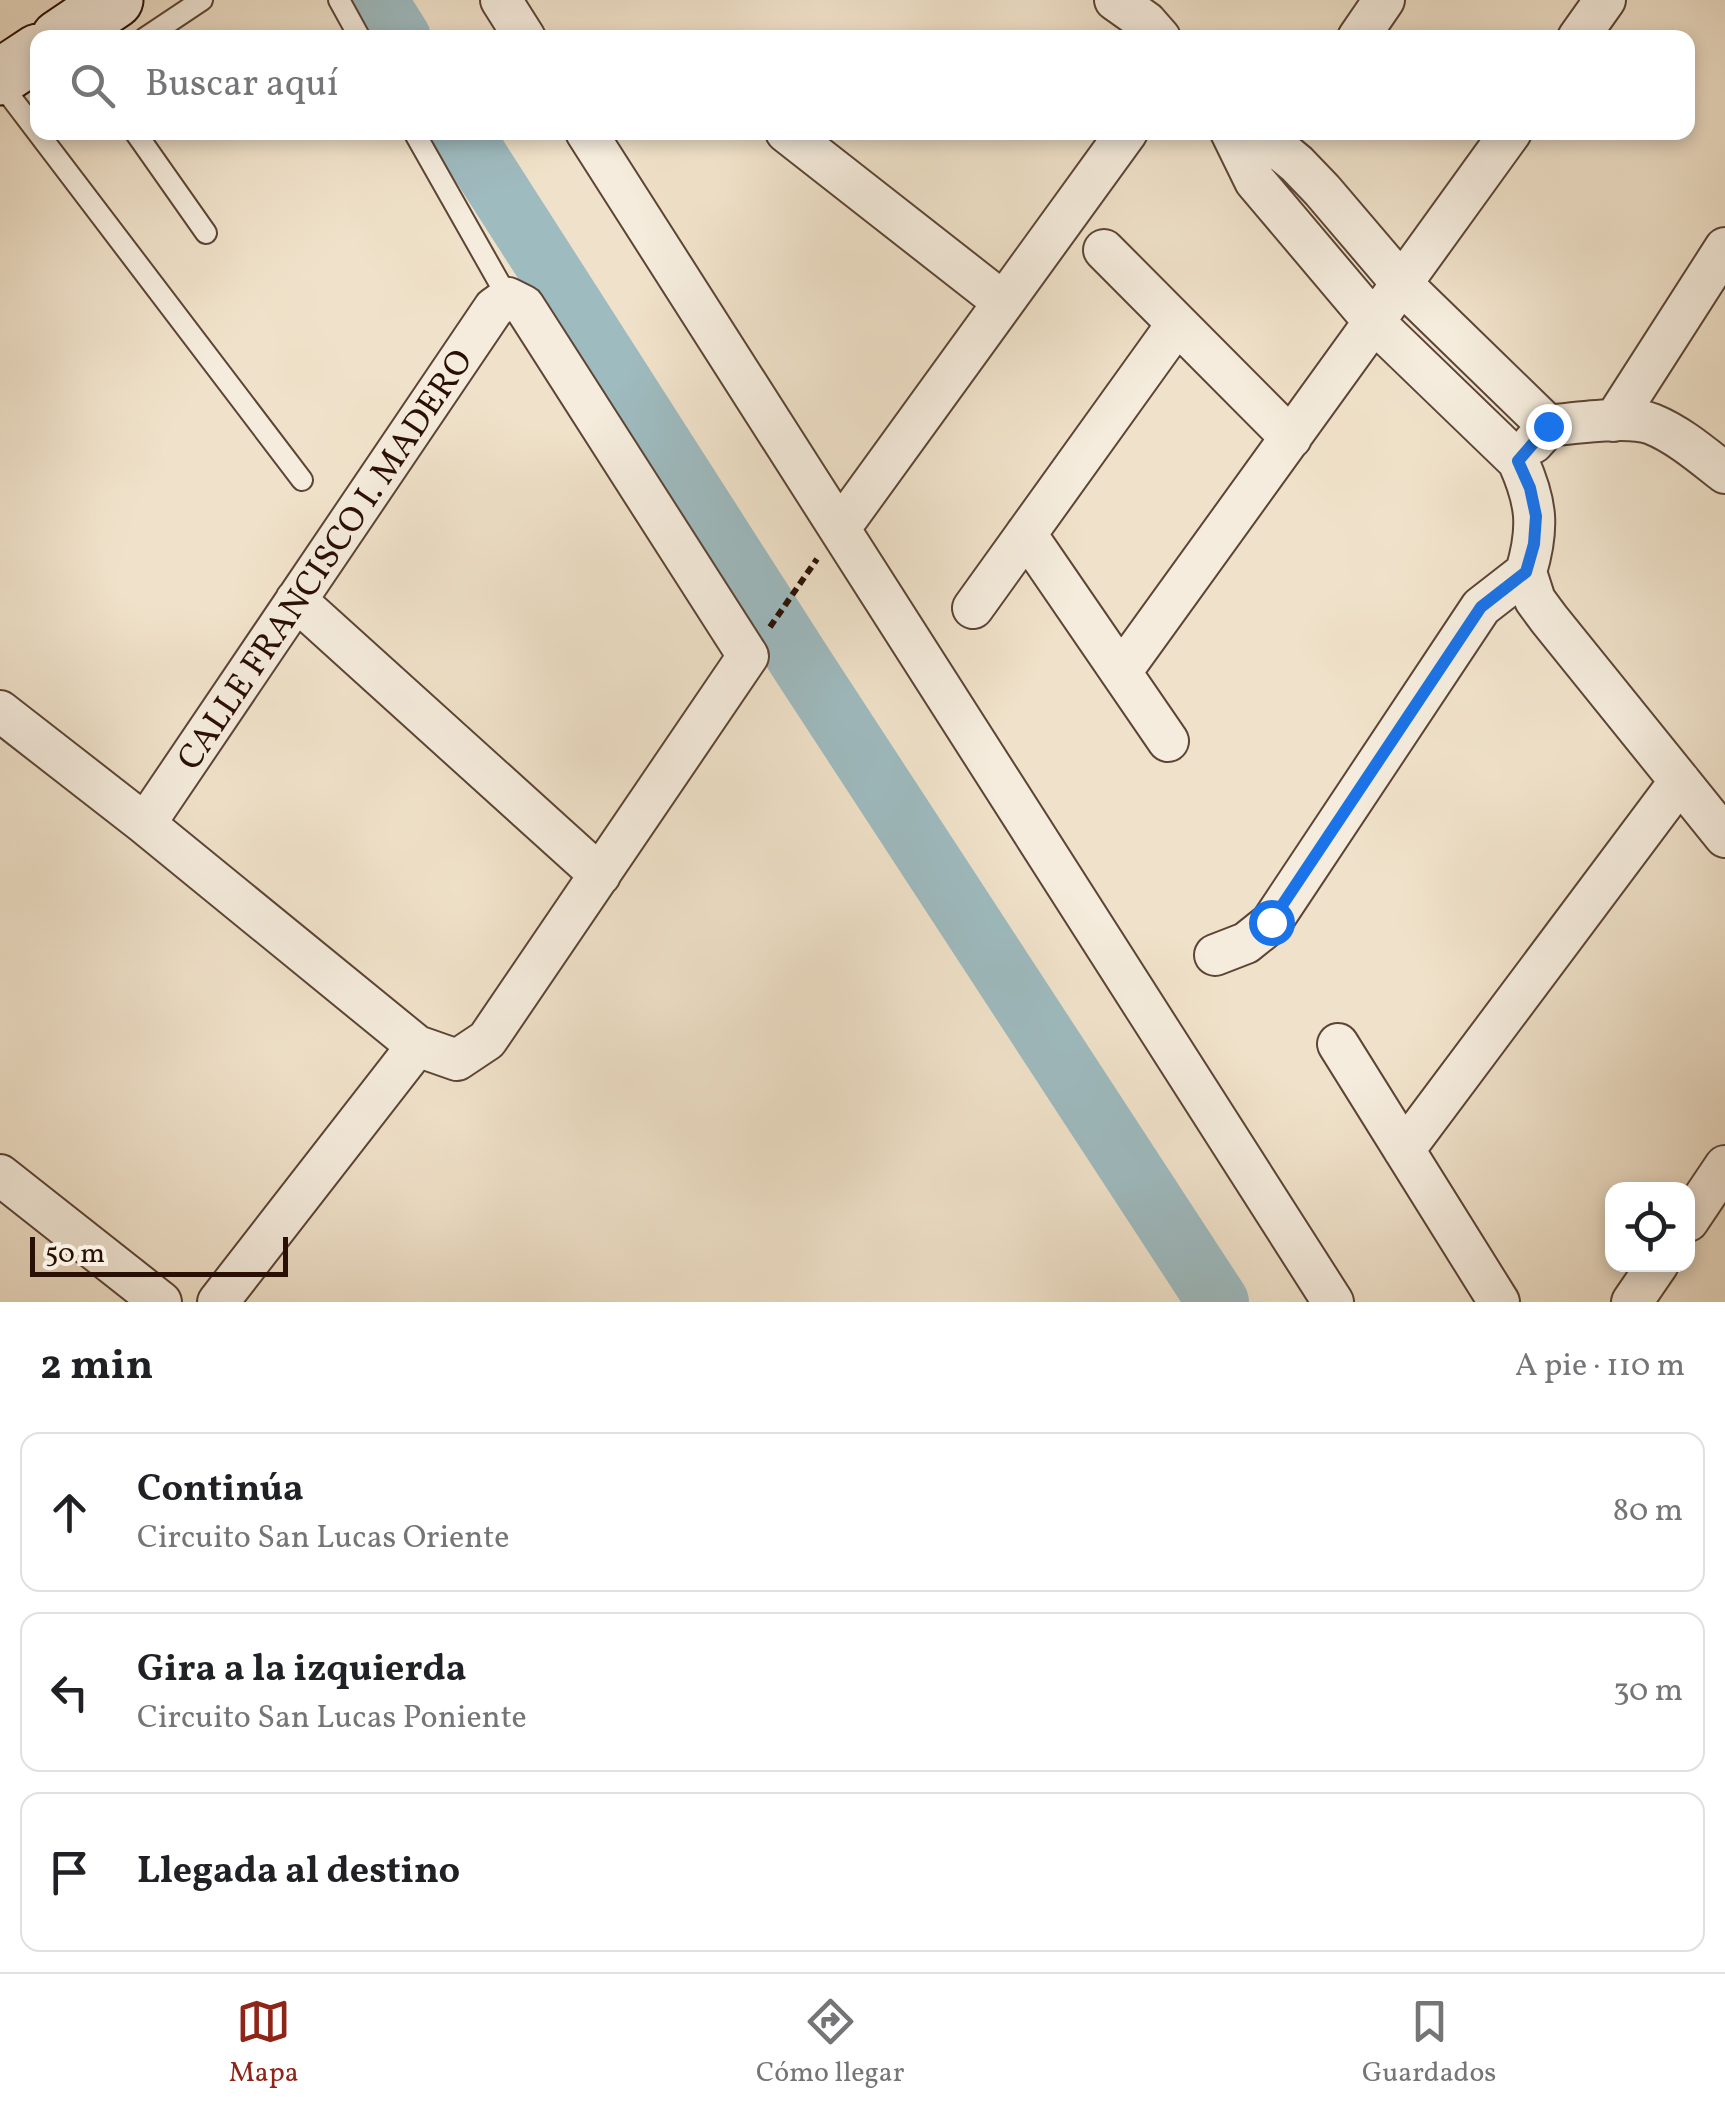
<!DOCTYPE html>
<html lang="es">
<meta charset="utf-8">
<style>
:root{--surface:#fff;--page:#f2f2f2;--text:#202124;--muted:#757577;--line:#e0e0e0;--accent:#8f2418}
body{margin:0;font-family:Vollkorn,serif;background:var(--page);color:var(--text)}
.controls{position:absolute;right:30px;bottom:30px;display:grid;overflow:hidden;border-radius:20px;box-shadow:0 5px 15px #0003}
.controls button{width:90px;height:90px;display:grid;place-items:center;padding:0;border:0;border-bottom:2px solid var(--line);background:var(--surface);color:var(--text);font:50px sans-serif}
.scale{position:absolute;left:30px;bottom:25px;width:258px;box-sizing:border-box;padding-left:10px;border:5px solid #2a0f04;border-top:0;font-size:28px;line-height:35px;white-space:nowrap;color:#2a0f04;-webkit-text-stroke:8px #f5ecdd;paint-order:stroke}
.stop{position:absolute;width:30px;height:30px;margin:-22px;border:8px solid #1a73e8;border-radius:50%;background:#fff}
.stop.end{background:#1a73e8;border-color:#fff;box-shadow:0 2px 10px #0008}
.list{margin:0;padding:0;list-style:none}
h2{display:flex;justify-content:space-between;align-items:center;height:130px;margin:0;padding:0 40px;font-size:42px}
h2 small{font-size:32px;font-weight:400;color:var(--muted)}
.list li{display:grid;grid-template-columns:65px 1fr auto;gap:30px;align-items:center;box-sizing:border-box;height:160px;margin:0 20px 20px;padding:0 20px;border:2px solid var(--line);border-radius:20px}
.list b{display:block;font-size:38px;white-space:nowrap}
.list p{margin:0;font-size:32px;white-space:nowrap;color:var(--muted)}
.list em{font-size:32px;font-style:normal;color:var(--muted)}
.icon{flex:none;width:55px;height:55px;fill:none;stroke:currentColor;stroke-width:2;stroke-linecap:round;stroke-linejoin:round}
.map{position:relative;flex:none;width:1725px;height:1302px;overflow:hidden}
.search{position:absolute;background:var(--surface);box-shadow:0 5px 15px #0003;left:30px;right:30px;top:30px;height:110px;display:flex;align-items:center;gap:25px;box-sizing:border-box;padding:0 35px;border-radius:20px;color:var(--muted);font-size:38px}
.sheet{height:670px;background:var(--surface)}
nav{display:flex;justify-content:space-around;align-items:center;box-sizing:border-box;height:140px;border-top:2px solid var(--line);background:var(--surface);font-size:28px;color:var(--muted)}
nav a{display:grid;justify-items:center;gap:5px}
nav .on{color:var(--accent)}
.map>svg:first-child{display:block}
</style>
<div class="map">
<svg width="1725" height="1302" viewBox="0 0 1725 1302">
<rect width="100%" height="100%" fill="#f0e2ca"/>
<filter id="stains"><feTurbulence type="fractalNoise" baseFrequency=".002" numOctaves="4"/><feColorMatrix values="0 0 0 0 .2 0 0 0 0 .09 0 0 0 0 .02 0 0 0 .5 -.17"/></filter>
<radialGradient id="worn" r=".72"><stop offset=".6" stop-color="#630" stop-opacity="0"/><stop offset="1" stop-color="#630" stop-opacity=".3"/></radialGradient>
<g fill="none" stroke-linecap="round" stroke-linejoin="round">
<!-- river -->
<path stroke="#9ebbc0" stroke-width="62" d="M376,0L400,38
M461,132L803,666L1218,1302"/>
<defs>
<path id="service" d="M339,0L360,38
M145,38L202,0
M0,83L302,480
M135,132L206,233
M414,132L508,298"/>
<path id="minor" d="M501,0L525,38
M1115,0L1146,22L1160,38
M1358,38L1384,0
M1578,38L1605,0
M586,132L1333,1302
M786,132L1003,302
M1231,132L1255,181L1375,323L1518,461C1537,503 1539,528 1526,572
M1240,132L1279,149L1297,164L1322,190L1403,285L1548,426
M1104,250L1291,438
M1614,421L1725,248
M1533,443L1548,426C1574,423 1629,415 1652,424C1679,435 1702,455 1725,473
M840,528L1127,132
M1026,534L1168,741
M1526,572L1535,600L1549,619L1725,837
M296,600L600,875
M973,608L1177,324
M1121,672L1511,132
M0,711L145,824L417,1046L457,1060L487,1040L748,656L524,306L508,298L494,308L145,824
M1215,955L1246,943L1271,923L1481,607L1526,572
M1338,1044L1499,1302
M1404,1150L1680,781
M0,1175L161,1302
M1688,1221L1725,1166
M218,1302L417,1046
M1632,1302L1658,1264"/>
<path id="secondary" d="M59,38L115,0
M0,77L38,52"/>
</defs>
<!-- service casing -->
<use href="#service" stroke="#5c4436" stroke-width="24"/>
<!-- minor casing -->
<use href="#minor" stroke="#5c4436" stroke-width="44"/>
<!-- secondary casing -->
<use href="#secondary" stroke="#2a0f04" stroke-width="59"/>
<!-- path -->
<path stroke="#2a0f04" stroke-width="6" stroke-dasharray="8 5" stroke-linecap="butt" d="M770,627L817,559"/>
<!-- service -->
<use href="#service" stroke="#f5ecdd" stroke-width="20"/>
<!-- minor -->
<use href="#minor" stroke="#f5ecdd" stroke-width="40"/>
<!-- secondary -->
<use href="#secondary" stroke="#f5ecdd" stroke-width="55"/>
</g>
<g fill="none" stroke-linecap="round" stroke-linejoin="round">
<!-- route -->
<path stroke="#1a73e8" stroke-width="12" d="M1271,922L1481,607L1526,572L1534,544L1536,516L1530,488L1518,461L1548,426"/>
</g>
<g text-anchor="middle" stroke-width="9" stroke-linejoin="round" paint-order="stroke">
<!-- street labels -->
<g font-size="35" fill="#2a0f04" stroke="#f5ecdd">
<text transform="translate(324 559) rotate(-56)" y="12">CALLE FRANCISCO I. MADERO</text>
</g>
</g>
<rect width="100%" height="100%" filter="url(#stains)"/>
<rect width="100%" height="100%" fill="url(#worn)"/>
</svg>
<div class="controls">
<button><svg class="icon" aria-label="locate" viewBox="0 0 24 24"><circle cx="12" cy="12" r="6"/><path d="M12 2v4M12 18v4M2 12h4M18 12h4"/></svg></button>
</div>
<div class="scale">50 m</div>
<div class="stop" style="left:1271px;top:922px"></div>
<div class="stop end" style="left:1548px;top:426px"></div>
<div class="search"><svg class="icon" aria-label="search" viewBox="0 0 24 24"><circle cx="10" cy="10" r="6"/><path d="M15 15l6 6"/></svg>Buscar aquí</div>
</div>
<section class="sheet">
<h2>2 min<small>A pie · 110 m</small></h2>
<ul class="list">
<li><svg class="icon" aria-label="ahead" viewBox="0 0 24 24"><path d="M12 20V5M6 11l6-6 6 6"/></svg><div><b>Continúa</b><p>Circuito San Lucas Oriente</p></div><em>80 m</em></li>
<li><svg class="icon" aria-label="left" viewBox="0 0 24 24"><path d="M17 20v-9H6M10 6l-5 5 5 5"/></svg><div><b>Gira a la izquierda</b><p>Circuito San Lucas Poniente</p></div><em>30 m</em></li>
<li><svg class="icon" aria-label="arrive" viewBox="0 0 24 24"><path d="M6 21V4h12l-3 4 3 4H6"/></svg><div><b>Llegada al destino</b></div></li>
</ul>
</section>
<nav>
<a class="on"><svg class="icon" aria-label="map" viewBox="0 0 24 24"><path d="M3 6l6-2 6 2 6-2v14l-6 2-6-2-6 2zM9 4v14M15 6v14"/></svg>Mapa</a>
<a><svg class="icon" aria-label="directions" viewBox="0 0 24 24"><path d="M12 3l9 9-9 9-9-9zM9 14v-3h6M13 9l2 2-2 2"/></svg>Cómo llegar</a>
<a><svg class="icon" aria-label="saved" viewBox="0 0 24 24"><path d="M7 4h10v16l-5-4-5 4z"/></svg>Guardados</a>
</nav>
